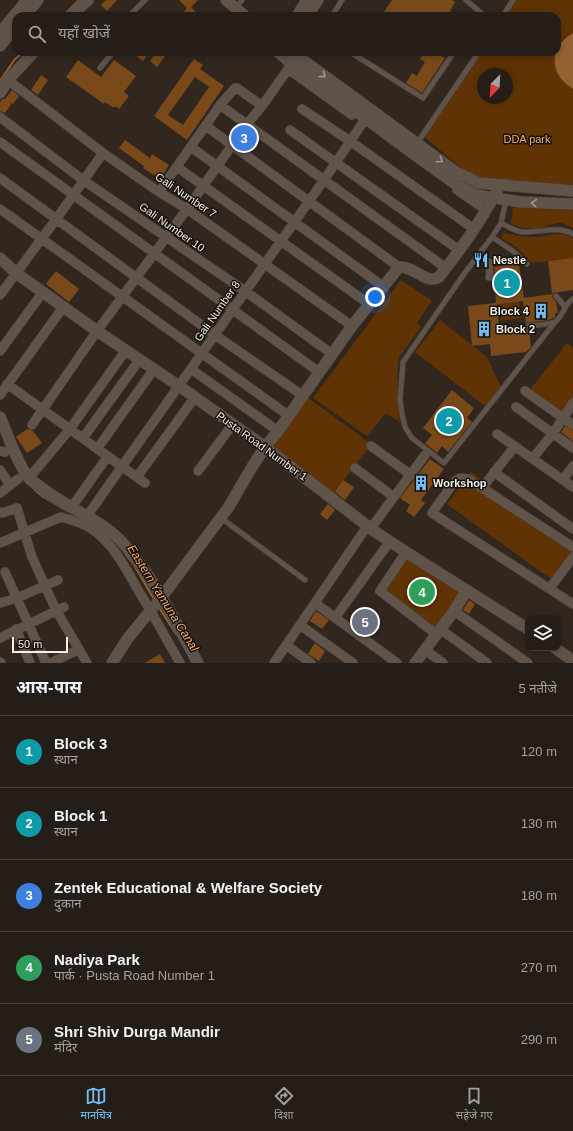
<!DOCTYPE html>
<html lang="hi">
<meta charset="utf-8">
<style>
:root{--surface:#251d17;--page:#2d2620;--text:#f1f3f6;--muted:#a3a2a1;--line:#423b36;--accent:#74c0f6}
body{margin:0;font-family:Arial,"Noto Sans Devanagari",sans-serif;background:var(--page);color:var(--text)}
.controls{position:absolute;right:12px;bottom:12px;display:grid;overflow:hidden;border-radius:8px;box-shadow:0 2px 6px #0003}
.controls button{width:36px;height:36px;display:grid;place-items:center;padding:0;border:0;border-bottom:1px solid var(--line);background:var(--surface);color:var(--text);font:20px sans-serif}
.compass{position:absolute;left:477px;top:68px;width:36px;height:36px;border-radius:50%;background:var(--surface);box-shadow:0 2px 6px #0003;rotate:204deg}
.scale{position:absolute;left:12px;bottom:10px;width:56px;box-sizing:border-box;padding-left:4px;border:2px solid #f5eee8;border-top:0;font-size:11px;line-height:14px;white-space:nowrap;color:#f5eee8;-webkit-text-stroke:3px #15110d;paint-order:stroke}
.you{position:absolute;left:375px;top:297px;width:14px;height:14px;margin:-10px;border:3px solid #fff;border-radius:50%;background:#1a73e8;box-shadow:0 0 0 6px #1a73e833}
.badge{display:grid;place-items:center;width:26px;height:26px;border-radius:50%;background:var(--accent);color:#fff;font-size:13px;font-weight:700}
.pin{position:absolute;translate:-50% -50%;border:2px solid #fff;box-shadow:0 1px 4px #0006}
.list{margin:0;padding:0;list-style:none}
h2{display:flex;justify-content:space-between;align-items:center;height:52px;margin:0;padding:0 16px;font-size:17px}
h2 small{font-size:13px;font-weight:400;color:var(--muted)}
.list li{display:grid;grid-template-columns:26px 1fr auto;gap:12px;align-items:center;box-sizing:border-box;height:72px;padding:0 16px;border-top:1px solid var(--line)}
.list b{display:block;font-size:15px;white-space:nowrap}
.list p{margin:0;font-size:13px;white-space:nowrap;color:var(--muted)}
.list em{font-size:13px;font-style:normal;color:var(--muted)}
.icon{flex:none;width:22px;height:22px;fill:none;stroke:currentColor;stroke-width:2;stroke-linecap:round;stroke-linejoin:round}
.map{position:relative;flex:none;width:573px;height:663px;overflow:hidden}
.search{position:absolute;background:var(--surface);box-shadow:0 2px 6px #0003;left:12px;right:12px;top:12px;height:44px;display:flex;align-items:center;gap:10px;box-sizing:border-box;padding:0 14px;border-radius:12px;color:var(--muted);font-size:15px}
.sheet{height:412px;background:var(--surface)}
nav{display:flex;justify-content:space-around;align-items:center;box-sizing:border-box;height:56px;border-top:1px solid var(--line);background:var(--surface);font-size:11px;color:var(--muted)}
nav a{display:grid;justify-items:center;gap:2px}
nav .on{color:var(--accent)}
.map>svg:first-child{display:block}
</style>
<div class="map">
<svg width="573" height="663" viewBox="0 0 573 663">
<rect width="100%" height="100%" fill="#31271f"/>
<!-- green -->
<path fill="#5f3303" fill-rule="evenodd" d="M513,0H573V187L479,183L425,137L479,52H557V16H502ZM483,74H507V98H483Z
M513,207L573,210V228C569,226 565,224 561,223C555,223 550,225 545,227C533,230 521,229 510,223L512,218Z
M503,233C513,234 524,237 534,237C548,238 561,228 573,239V258L532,263C524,255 513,242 501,239Z
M401,280L432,301L417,323L421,327L400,356L398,361L397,400L400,422L386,413L367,436L313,398Z
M519,299L522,318L501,321L498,301Z
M440,320L487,357L501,387L486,407L415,352Z
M567,343L573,348V397L559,414L529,391Z
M303,394L371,444L331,498L265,445Z
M471,472L573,546V548L551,579L447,504Z
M407,554L463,595L436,634L381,588Z"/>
<!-- water -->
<path fill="#946133" d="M573,33V89C548,74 549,47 573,33Z"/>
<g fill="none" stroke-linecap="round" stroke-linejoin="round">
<!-- stream -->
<path stroke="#946133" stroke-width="2" d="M63,16L79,0
M0,81L15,59L24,52
M26,482L42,496L69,512
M126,555L134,565L155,601
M158,606L176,634"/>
</g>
<!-- building -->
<path fill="#7a4919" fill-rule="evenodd" d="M106,0H117L107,11L101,5Z
M179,0H198L191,7L196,12L193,16H181L187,8Z
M392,0H452L455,2L450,11L457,16H391L384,12Z
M131,52H150L143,61Z
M156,52H168L157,67L150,61Z
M424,52H435L445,58L422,93L406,83L412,73L417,76L425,62L420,59Z
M194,59L203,65L200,69L224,86L187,140L154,116ZM195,77L209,87L183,125L168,115Z
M78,60L101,77L114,60L136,76L124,92L129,96L119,109L115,106L114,108L105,102L104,104L66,77Z
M41,75L48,80L38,95L31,90Z
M12,90L19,96L13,104L12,103L5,113L0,111V103L2,99H5Z
M125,140L150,158L152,154L169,165L160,179L143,168L144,166L119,148Z
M573,258V290L552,293L548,261Z
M519,264L524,298L553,294L552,297L556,302L558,313H555V317L549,320L526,323L523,301L497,304L499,327L524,325L525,329L529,330L531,347L526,352L491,356L490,344L472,346L468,306L496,303L495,291L493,292L492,283H494L495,277L494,267Z
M56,271L79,289L69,302L46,284Z
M452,390L474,408L467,418L472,422L448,452L442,446L437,453L425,443L432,435L423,428Z
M565,426L573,431V441L561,432Z
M27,429L33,431L42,443L27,453L16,437Z
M430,459L444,469L421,500L425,503L414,517L406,511L410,505L400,498Z
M343,480L354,487L345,500L335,492Z
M328,504L335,510L327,520L320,514Z
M469,600L475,604L469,614L463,610Z
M316,611L329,620L322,629L310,621Z
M315,643L325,651L319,661L308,654Z
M160,654L165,663H145Z"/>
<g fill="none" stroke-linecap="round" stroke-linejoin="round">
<defs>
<path id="service" d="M466,0L481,13L479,16
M235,8L242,0
M129,16L145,0
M332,16L342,0
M503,16L513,0
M350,52L423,98L454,52
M100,68L113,52
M418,142L479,52
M506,200L501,223L492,237L464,274L403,362L400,400L402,414L405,427L412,438L444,463L555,322
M501,223C507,226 515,231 522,232C539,233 558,225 573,234
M492,237L513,251L527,264
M556,296L565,307
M528,326C534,325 551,325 556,321C564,315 564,304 573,299
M221,518L305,580"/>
<path id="pedestrian" d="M489,277H490L489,262"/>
<path id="minor" d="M288,69L352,115
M8,80L103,153L159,192L187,209L352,326
M220,105L446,268
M302,109L350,141L474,229
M0,117L83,180L245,291L332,354
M206,126L399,267
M290,130L459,250
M0,142L319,372
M191,147L384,287
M177,167L369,304
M0,178L215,335L302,395
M457,190L486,210
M159,192L220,105L235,88H237L262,106L291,65
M0,209L288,415
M0,295L57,218L103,153
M0,351L43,292
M191,369L278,431
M7,384L145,483
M525,391L573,425
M0,395L64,306
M516,407L573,448
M32,425L97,331L187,209L247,124L262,106
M497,434L573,487
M83,438L140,359
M371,446L411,475
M97,449L154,369
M0,451L5,452
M533,458L553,433L573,403
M355,468L394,497
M0,470L10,485
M198,471L233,424
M494,472L573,529
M137,477L195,397
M29,478L70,429L126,350
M563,480L573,466
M482,488L515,446
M0,493L18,479
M71,508L108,456
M0,512L2,513L17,508L32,557L56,610L87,663
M87,516L324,180L366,118
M371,528L425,455
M0,543L61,517C72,520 84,523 93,530C113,544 125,567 137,588C152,613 166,638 180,663
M573,547L468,479L461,478L455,481L432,513L573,604
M406,552L380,591L436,634
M5,572L46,663
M550,588L573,557
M0,603L17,598L58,580
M315,603L397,663
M454,611L528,663
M335,618L390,541
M300,625L353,663
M16,629L30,663
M440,629L487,663
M0,638L64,607
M286,645L311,663
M425,650L443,663
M0,662L1,663
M51,663L79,649
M274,663L368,525"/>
<path id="tertiary" d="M226,0L245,16
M25,16L38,0
M71,16L88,0
M297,16L307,0
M307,16L318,0
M0,33L27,0
M0,46L16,26
M278,52L292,64L415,155L458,186L476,195L521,202L573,204
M292,52L456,172L479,183L573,191
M0,93L8,80L34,52
M0,258L16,273L97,331L179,386L265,447L374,531L406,552L528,629
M0,417C9,437 15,459 28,477C32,481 38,485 42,488C67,508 98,518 120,540C152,573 176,623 198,663
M555,648L573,661
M112,663L128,638L161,598L228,508L252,467L265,447L278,431L352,326L399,267C415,266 426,285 439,277C462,248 484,217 500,185
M415,663L454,611L467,590"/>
</defs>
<!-- service casing -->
<use href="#service" stroke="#4e453e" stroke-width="6"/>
<!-- pedestrian casing -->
<use href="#pedestrian" stroke="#4e453e" stroke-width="8"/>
<!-- minor casing -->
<use href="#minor" stroke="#4e453e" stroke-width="10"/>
<!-- tertiary casing -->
<use href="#tertiary" stroke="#4e453e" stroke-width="12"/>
<!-- service -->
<use href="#service" stroke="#5f534a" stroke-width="4.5"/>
<!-- pedestrian -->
<use href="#pedestrian" stroke="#5f534a" stroke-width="7"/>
<!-- minor -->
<use href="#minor" stroke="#5f534a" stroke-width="9"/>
<!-- tertiary -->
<use href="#tertiary" stroke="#5f534a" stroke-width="11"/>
</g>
<!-- one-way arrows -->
<defs><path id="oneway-chevron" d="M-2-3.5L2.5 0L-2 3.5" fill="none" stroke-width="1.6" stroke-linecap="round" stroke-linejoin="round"/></defs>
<g stroke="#a29991">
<use href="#oneway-chevron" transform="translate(323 75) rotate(36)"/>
<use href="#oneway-chevron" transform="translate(440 160) rotate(35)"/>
<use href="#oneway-chevron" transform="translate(534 203) rotate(-176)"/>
</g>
<!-- icons -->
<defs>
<symbol id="restaurant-bare" viewBox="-9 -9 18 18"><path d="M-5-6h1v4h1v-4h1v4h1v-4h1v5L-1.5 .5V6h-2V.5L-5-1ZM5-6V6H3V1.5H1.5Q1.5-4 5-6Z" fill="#74c0f6" stroke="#15110d" stroke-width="2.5" paint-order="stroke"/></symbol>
<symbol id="building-bare" viewBox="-9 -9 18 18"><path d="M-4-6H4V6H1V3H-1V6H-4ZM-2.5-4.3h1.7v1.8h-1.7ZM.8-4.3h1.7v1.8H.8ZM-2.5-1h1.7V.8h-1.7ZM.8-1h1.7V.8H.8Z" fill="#74c0f6" stroke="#15110d" stroke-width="2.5" paint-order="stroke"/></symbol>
</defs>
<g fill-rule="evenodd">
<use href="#restaurant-bare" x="470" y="249" width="22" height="22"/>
<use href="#building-bare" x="530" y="300" width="22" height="22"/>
<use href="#building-bare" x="473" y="318" width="22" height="22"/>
<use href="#building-bare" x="410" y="472" width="22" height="22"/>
</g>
<g text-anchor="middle" stroke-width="3" stroke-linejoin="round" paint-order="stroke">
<!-- park labels -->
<g font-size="11" fill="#f9ad6b" stroke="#15110d">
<text x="527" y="143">DDA park</text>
</g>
<!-- street labels -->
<g font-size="11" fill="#f5eee8" stroke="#15110d">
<text transform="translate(186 195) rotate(34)" y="4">Gali Number 7</text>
<text transform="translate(172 227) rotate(35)" y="4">Gali Number 10</text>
<text transform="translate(217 311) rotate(-55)" y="4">Gali Number 8</text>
<text transform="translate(262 446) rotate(36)" y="4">Pusta Road Number 1</text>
</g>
<!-- poi labels -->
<g font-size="11" font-weight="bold" fill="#f5eee8" stroke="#15110d" text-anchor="start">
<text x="493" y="264">Nestle</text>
<text x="529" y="315" text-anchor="end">Block 4</text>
<text x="496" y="333">Block 2</text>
<text x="433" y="487">Workshop</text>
</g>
<!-- water labels -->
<g font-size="12" font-style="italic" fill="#f8ac6a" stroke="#15110d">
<text transform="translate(163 598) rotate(58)" y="4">Eastern Yamuna Canal</text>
</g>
</g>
</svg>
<div class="controls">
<button><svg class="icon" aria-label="layers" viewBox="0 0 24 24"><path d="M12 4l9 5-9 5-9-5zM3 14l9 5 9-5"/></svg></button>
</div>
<svg class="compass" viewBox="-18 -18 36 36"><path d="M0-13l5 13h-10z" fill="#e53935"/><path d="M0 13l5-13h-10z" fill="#a3a2a1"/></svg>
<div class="scale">50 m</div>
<div class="you"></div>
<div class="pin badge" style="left:507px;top:283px;background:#0f9aa8">1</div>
<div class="pin badge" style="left:449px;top:421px;background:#0f9aa8">2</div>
<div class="pin badge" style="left:244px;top:138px;background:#3f7fe0">3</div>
<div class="pin badge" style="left:422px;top:592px;background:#2e9e5b">4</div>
<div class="pin badge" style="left:365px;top:622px;background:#6b7280">5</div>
<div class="search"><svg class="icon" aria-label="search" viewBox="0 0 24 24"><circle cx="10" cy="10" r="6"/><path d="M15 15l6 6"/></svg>यहाँ खोजें</div>
</div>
<section class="sheet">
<h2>आस-पास<small>5 नतीजे</small></h2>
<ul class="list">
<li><span class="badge" style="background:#0f9aa8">1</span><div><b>Block 3</b><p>स्थान</p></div><em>120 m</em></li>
<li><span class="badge" style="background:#0f9aa8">2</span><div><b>Block 1</b><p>स्थान</p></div><em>130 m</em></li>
<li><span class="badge" style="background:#3f7fe0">3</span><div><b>Zentek Educational &amp; Welfare Society</b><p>दुकान</p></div><em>180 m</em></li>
<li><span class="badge" style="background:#2e9e5b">4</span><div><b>Nadiya Park</b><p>पार्क · Pusta Road Number 1</p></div><em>270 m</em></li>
<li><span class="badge" style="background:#6b7280">5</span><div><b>Shri Shiv Durga Mandir</b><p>मंदिर</p></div><em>290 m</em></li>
</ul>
</section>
<nav>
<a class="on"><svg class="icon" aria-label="map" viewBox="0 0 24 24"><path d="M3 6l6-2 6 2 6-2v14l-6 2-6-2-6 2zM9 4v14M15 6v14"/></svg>मानचित्र</a>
<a><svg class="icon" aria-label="directions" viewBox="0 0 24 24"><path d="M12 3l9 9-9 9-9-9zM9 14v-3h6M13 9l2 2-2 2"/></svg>दिशा</a>
<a><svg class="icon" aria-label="saved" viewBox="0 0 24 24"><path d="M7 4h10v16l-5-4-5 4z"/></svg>सहेजे गए</a>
</nav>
